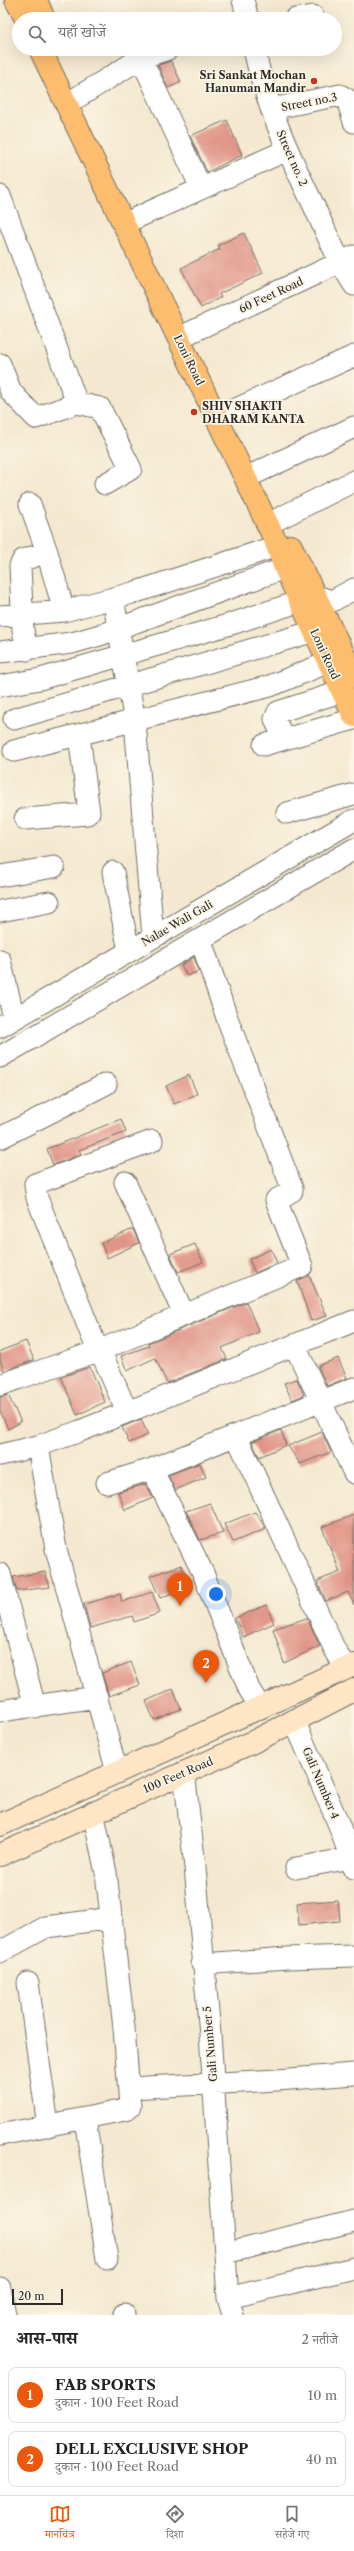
<!DOCTYPE html>
<html lang="hi">
<meta charset="utf-8">
<style>
:root{--surface:#fff;--page:#f2f2f2;--text:#202124;--muted:#757577;--line:#e0e0e0;--accent:#ea580c}
body{margin:0;font-family:"Libre Caslon Text","Noto Serif Devanagari",serif;background:var(--page);color:var(--text)}
.scale{position:absolute;left:12px;bottom:10px;width:51px;box-sizing:border-box;padding-left:4px;border:2px solid #2b2b2b;border-top:0;font-size:11px;line-height:14px;white-space:nowrap;color:#2b2b2b;-webkit-text-stroke:3px #fcf5e5;paint-order:stroke}
.you{position:absolute;left:216px;top:1594px;width:14px;height:14px;margin:-10px;border:3px solid #fff;border-radius:50%;background:#1a73e8;box-shadow:0 0 0 6px #1a73e833}
.badge{display:grid;place-items:center;width:26px;height:26px;border-radius:50%;background:var(--accent);color:#fff;font-size:13px;font-weight:700}
.pin{position:absolute;translate:-50% -33px;filter:drop-shadow(0 1px 2px #0008)}
.pin::after{content:'';position:absolute;top:21px;width:14px;height:12px;background:inherit;clip-path:polygon(0 0,100% 0,50% 100%)}
.list{margin:0;padding:0;list-style:none}
h2{display:flex;justify-content:space-between;align-items:center;height:52px;margin:0;padding:0 16px;font-size:17px}
h2 small{font-size:13px;font-weight:400;color:var(--muted)}
.list li{display:grid;grid-template-columns:26px 1fr auto;gap:12px;align-items:center;box-sizing:border-box;height:56px;margin:0 8px 8px;padding:0 8px;border:1px solid var(--line);border-radius:8px}
.list b{display:block;font-size:15px;white-space:nowrap}
.list p{margin:0;font-size:13px;white-space:nowrap;color:var(--muted)}
.list em{font-size:13px;font-style:normal;color:var(--muted)}
.icon{flex:none;width:22px;height:22px;fill:none;stroke:currentColor;stroke-width:2;stroke-linecap:round;stroke-linejoin:round}
.map{position:relative;flex:none;width:354px;height:2315px;overflow:hidden}
.search{position:absolute;background:var(--surface);box-shadow:0 4px 16px #0002;left:12px;right:12px;top:12px;height:44px;display:flex;align-items:center;gap:10px;box-sizing:border-box;padding:0 14px;border-radius:22px;color:var(--muted);font-size:15px}
.sheet{height:180px;background:var(--surface)}
nav{display:flex;justify-content:space-around;align-items:center;box-sizing:border-box;height:56px;border-top:1px solid var(--line);background:var(--surface);font-size:11px;color:var(--muted)}
nav a{display:grid;justify-items:center;gap:2px}
nav .on{color:var(--accent)}
.map>svg:first-child{display:block}
</style>
<div class="map">
<svg width="354" height="2315" viewBox="0 0 354 2315">
<rect width="100%" height="100%" fill="#fcf5e5"/>
<filter id="ink" filterUnits="userSpaceOnUse"><feTurbulence type="fractalNoise" baseFrequency=".025" numOctaves="2"/><feDisplacementMap in="SourceGraphic" scale="8" xChannelSelector="R" yChannelSelector="G"/><feConvolveMatrix kernelMatrix="1 2 1 2 8 2 1 2 1" color-interpolation-filters="sRGB"/></filter>
<filter id="wash" filterUnits="userSpaceOnUse"><feTurbulence type="fractalNoise" baseFrequency=".012" numOctaves="4" result="noise"/><feDisplacementMap in="SourceGraphic" scale="16" xChannelSelector="R" yChannelSelector="G"/><feGaussianBlur stdDeviation="0.9" result="paint"/><feColorMatrix in="noise" values="0 0 0 0 0 0 0 0 0 0 0 0 0 0 0 0 0 1.4 0 .05"/><feComposite in="paint" operator="in"/></filter>
<g filter="url(#wash)">
<rect width="100%" height="100%" fill="#f4e9d0"/>
<g id="blocks">
<!-- building -->
<path fill="#e09487" d="M171,61L181,82L168,88L158,65Z
M227,120L242,155L207,172L190,136Z
M244,233L263,273L219,294L221,297L201,308L181,268L220,249L218,245Z
M194,957L199,971L187,976L181,965Z
M189,1075L197,1094L174,1104L166,1086Z
M121,1119L126,1132L79,1150L81,1154L53,1165L47,1149Z
M133,1229L139,1243L107,1258L101,1243Z
M195,1244L203,1262L178,1272L170,1254Z
M271,1249L277,1263L255,1273L249,1259Z
M309,1275L327,1316L311,1321L297,1281Z
M246,1302L259,1332L222,1348L227,1359L167,1383L155,1358L127,1371L121,1356L149,1346L148,1343Z
M26,1341L34,1360L4,1371L0,1360V1351Z
M338,1358L347,1378L327,1386L318,1366Z
M90,1367L105,1402L77,1415L61,1377Z
M297,1379L304,1395L292,1400L284,1383Z
M8,1395L21,1422L8,1429L0,1411V1397Z
M141,1419L148,1435L129,1443L122,1427Z
M281,1430L286,1445L259,1457L252,1442Z
M322,1432L331,1452L300,1464L288,1446Z
M200,1463L206,1477L175,1490L168,1475Z
M146,1484L153,1498L125,1510L118,1492Z
M210,1503L223,1533L200,1540L186,1511Z
M255,1512L266,1529L233,1542L224,1524Z
M354,1515V1605L348,1592L326,1601L317,1581L340,1572L322,1527Z
M181,1565L191,1585L160,1598L150,1576Z
M45,1572L50,1587L17,1591L13,1577Z
M152,1592L160,1613L134,1622L132,1616L90,1628L84,1604L120,1594L122,1602Z
M266,1605L274,1623L243,1637L235,1618Z
M307,1618L320,1646L284,1663L273,1629Z
M131,1662L140,1685L109,1696L102,1673Z
M173,1689L181,1709L154,1720L146,1701Z
M338,1900L340,1921L299,1925L297,1903Z"/>
</g>
</g>
<g filter="url(#ink)">
<use href="#blocks" fill-opacity="0" stroke="#716e65" stroke-width="1"/>
<g fill="none" stroke-linecap="round" stroke-linejoin="round">
<defs>
<path id="minor" d="M243,0L248,19
M295,19L313,16
M254,49C266,105 289,155 314,206C326,233 338,260 354,285
M141,58L201,188
M78,97L141,58L168,49
M271,109L340,95L347,99L354,122
M0,196L77,403
M136,218L287,150
M189,333L354,256
M0,364L11,392L36,418L77,403L100,408L131,469L105,484
M227,413L354,356
M256,473L354,427
M278,519L354,481
M47,552L64,611
M113,598L135,722L153,937
M0,616L64,611L136,592L277,546
M27,650L23,630L20,566L23,560L47,552L30,504
M0,652L72,643L100,635L285,568
M0,686L40,679L231,624L316,596L332,601L354,589
M14,719L315,631
M283,738L275,719L278,712L343,691
M264,745L354,719
M14,751L270,686L329,662
M287,813L354,794
M25,819L87,814L89,812L79,735
M113,872L129,951
M0,876L54,867
M0,911L49,902
M0,960L14,1018
M0,1027L354,820
M0,1057L354,849
M0,1138L106,1084
M125,1182L184,1315
M295,1346L354,1473
M0,1385L98,1351L302,1266L276,1200L292,1191V1188L227,1018L201,941
M127,1412L101,1352L98,1351L37,1198L35,1184L152,1141
M236,1435L335,1650L346,1668
M38,1446L56,1549L117,1772
M0,1455L38,1446L80,1431L354,1321
M152,1469L203,1573L249,1689L260,1707
M107,1483L152,1469L354,1388
M0,1574L35,1707
M0,1711L97,1697
M294,1720L339,1825L354,1868
M184,1772L195,1867L210,2034L228,2298L233,2315
M296,1868L351,1858
M0,1952L46,1927L112,1918
M202,1964L287,1958L354,1956
M28,1983L48,2126
M129,2088L277,2080L354,2074
M85,2119L107,2259
M0,2135L125,2110L130,2106L124,2028L106,1873L93,1812
M225,2253L354,2221
M0,2288L5,2315
M228,2298L354,2268
M124,2314V2315"/>
<path id="secondary" d="M0,1825L354,1665
M0,1855L253,1742L354,1690"/>
<path id="trunk" d="M16,0L26,19
M36,0L44,19
M40,49L275,540L285,568L354,716
M291,546L354,676"/>
</defs>
<!-- minor casing -->
<use href="#minor" stroke="#716e65" stroke-width="23"/>
<!-- secondary casing -->
<use href="#secondary" stroke="#716e65" stroke-width="24"/>
<!-- trunk casing -->
<use href="#trunk" stroke="#716e65" stroke-width="24"/>
<!-- minor -->
<use href="#minor" stroke="#fff" stroke-width="21"/>
<!-- secondary -->
<use href="#secondary" stroke="#fee5c5" stroke-width="22"/>
<!-- trunk -->
<use href="#trunk" stroke="#fcbd6e" stroke-width="22"/>
</g>
</g>
<!-- markers -->
<g fill="#c8321e" stroke="#fcf5e5" stroke-width="1.5">
<circle cx="314" cy="81" r="4"/>
<circle cx="194" cy="412" r="4"/>
</g>
<g text-anchor="middle" stroke-width="3.5" stroke-linejoin="round" paint-order="stroke">
<!-- poi labels -->
<g font-size="11" font-weight="bold" fill="#2b2b2b" stroke="#fcf5e5" text-anchor="end">
<text x="306" y="79">Sri Sankat Mochan<tspan x="306" dy="13">Hanuman Mandir</tspan></text>
<text x="202" y="410" text-anchor="start">SHIV SHAKTI<tspan x="202" dy="13">DHARAM KANTA</tspan></text>
</g>
<!-- street labels -->
<g font-size="11" fill="#2b2b2b" stroke="#fcf5e5">
<text transform="translate(309 102) rotate(-11)" y="4">Street no.3</text>
<text transform="translate(292 158) rotate(66)" y="4">Street no. 2</text>
<text transform="translate(271 295) rotate(-25)" y="4">60 Feet Road</text>
<text transform="translate(189 360) rotate(64)" y="4">Loni Road</text>
<text transform="translate(325 654) rotate(65)" y="4">Loni Road</text>
<text transform="translate(177 923) rotate(-30)" y="4">Nalae Wali Gali</text>
<text transform="translate(178 1775) rotate(-23)" y="4">100 Feet Road</text>
<text transform="translate(321 1783) rotate(67)" y="4">Gali Number 4</text>
<text transform="translate(210 2044) rotate(-95)" y="4">Gali Number 5</text>
</g>
</g>
</svg>
<div class="scale">20 m</div>
<div class="you"></div>
<div class="pin badge" style="left:180px;top:1606px">1</div>
<div class="pin badge" style="left:206px;top:1683px">2</div>
<div class="search"><svg class="icon" aria-label="search" viewBox="0 0 24 24"><circle cx="10" cy="10" r="6"/><path d="M15 15l6 6"/></svg>यहाँ खोजें</div>
</div>
<section class="sheet">
<h2>आस-पास<small>2 नतीजे</small></h2>
<ul class="list">
<li><span class="badge">1</span><div><b>FAB SPORTS</b><p>दुकान · 100 Feet Road</p></div><em>10 m</em></li>
<li><span class="badge">2</span><div><b>DELL EXCLUSIVE SHOP</b><p>दुकान · 100 Feet Road</p></div><em>40 m</em></li>
</ul>
</section>
<nav>
<a class="on"><svg class="icon" aria-label="map" viewBox="0 0 24 24"><path d="M3 6l6-2 6 2 6-2v14l-6 2-6-2-6 2zM9 4v14M15 6v14"/></svg>मानचित्र</a>
<a><svg class="icon" aria-label="directions" viewBox="0 0 24 24"><path d="M12 3l9 9-9 9-9-9zM9 14v-3h6M13 9l2 2-2 2"/></svg>दिशा</a>
<a><svg class="icon" aria-label="saved" viewBox="0 0 24 24"><path d="M7 4h10v16l-5-4-5 4z"/></svg>सहेजे गए</a>
</nav>
